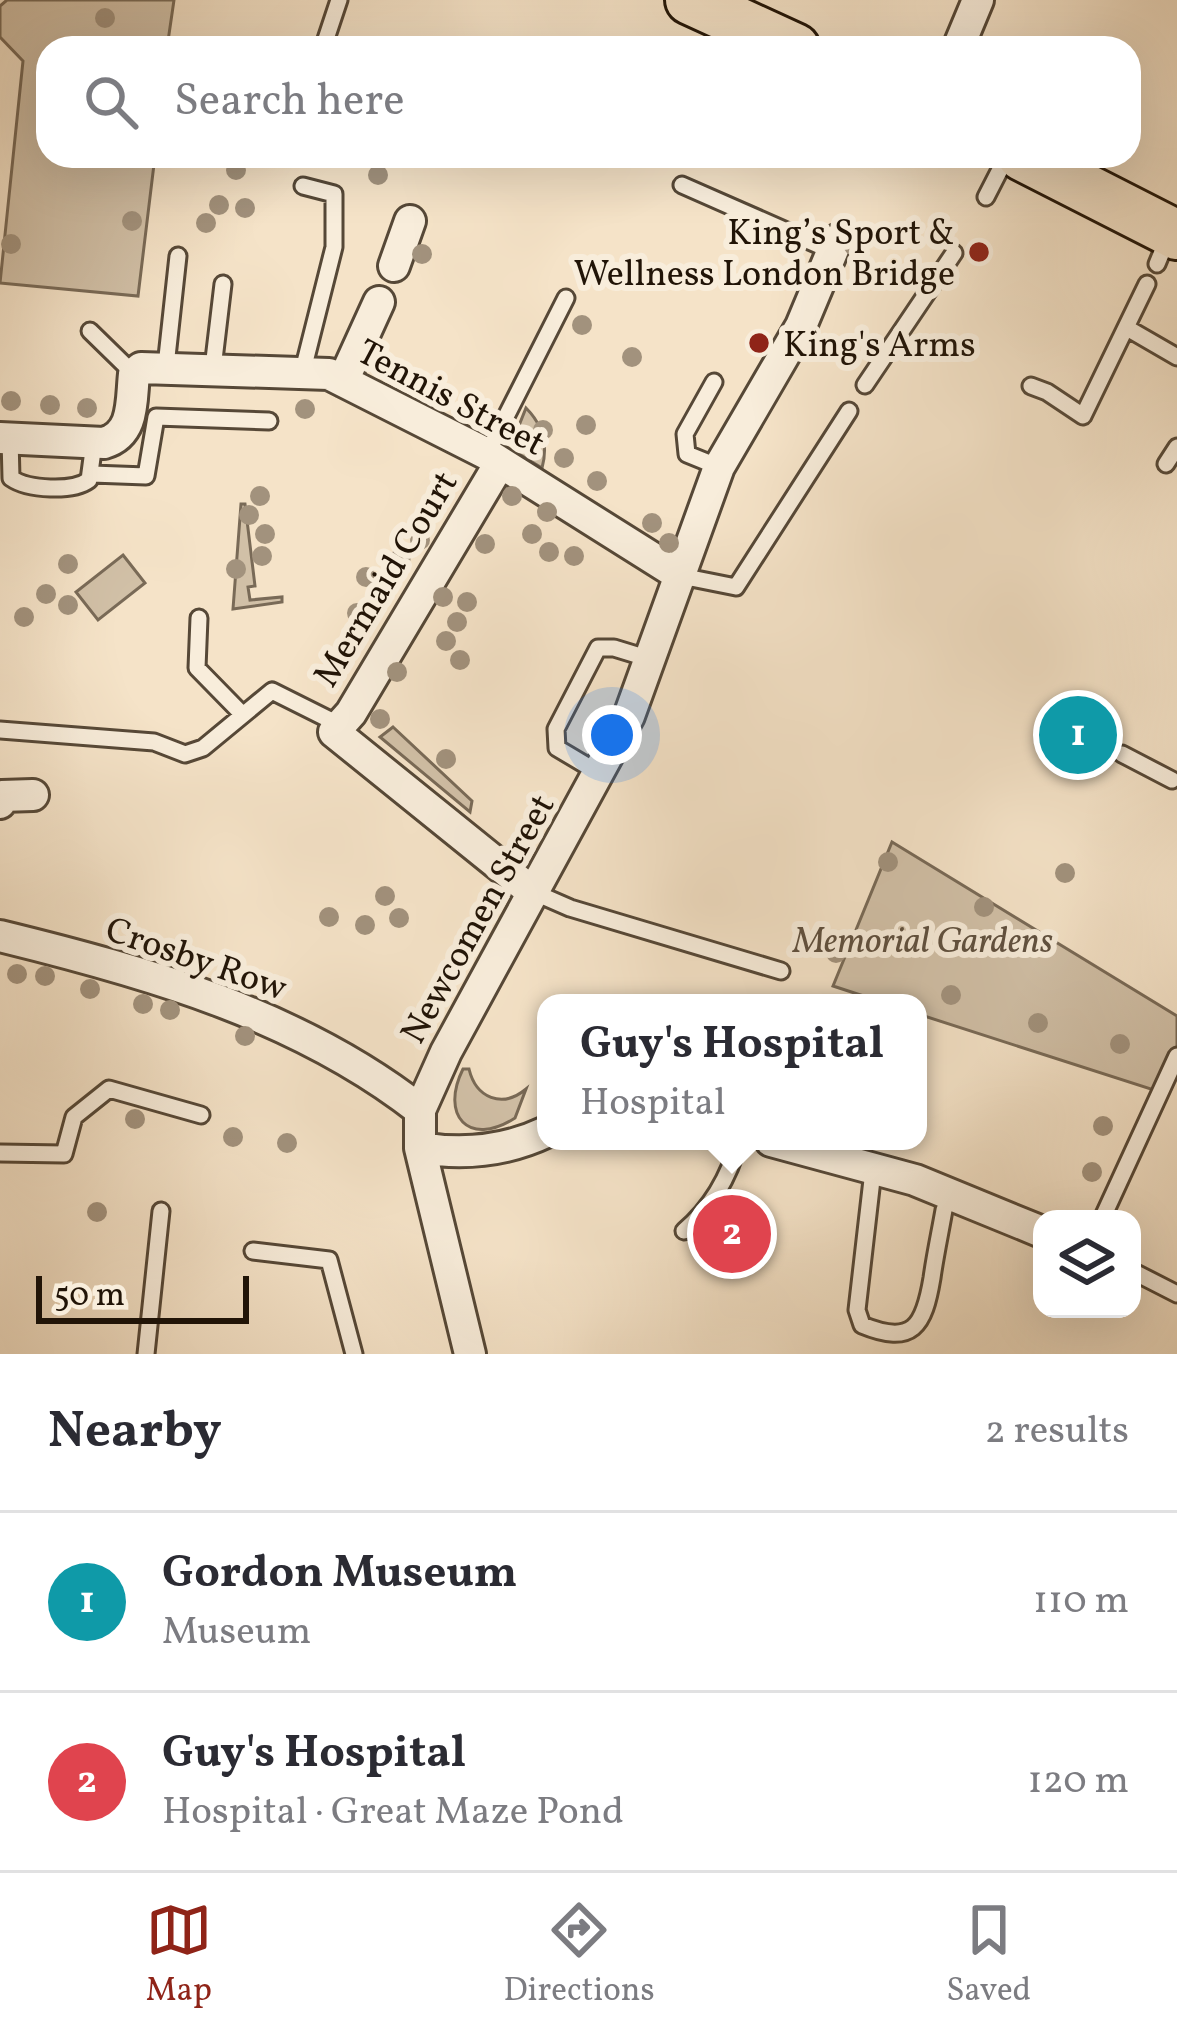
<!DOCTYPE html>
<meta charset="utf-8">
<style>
:root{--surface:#fff;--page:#f2f2f3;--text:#2b2b33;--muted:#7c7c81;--line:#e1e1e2;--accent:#8f2418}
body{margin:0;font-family:Vollkorn,serif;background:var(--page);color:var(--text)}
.controls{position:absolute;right:36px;bottom:36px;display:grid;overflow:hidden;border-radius:24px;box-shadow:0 12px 48px #0002}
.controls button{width:108px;height:108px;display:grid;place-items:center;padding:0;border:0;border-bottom:3px solid var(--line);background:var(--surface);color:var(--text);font:60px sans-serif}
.scale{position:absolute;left:36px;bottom:30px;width:213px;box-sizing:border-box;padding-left:12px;border:6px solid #211407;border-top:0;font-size:33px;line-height:42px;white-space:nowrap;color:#211407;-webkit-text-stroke:9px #f8eddb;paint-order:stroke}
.you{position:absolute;left:612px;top:735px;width:42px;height:42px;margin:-30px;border:9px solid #fff;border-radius:50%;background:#1a73e8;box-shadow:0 0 0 18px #1a73e833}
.badge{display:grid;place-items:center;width:78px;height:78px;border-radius:50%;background:var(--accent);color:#fff;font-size:39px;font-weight:700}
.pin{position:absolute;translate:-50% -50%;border:6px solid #fff;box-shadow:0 3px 12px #0006}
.popup{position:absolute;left:537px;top:994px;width:390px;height:156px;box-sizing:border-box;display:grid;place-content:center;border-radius:24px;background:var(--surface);filter:drop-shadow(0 3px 9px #0005);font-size:39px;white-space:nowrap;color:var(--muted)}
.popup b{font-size:45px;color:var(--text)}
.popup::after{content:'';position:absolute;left:50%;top:100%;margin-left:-24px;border:24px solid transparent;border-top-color:var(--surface)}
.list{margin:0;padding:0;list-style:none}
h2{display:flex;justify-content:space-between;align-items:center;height:156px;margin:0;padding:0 48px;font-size:51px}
h2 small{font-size:39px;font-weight:400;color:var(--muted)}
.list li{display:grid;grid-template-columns:78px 1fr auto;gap:36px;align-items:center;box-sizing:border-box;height:180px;padding:0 48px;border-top:3px solid var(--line)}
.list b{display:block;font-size:45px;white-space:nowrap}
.list p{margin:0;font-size:39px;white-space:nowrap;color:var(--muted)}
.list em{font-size:39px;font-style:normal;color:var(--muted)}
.icon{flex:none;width:66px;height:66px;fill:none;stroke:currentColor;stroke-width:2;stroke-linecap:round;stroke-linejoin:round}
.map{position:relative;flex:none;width:1177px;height:1354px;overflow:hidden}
.search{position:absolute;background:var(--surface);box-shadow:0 12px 48px #0002;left:36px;right:36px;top:36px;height:132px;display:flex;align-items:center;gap:30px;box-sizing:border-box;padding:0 42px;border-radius:36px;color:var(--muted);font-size:45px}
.sheet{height:516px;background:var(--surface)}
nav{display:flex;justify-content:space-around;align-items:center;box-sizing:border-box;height:168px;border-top:3px solid var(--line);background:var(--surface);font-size:33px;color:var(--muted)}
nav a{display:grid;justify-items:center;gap:6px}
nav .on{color:var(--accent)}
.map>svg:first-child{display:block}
</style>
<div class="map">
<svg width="1177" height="1354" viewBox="0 0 1177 1354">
<rect width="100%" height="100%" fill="#f5e3c8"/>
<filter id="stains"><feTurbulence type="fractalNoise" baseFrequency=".00167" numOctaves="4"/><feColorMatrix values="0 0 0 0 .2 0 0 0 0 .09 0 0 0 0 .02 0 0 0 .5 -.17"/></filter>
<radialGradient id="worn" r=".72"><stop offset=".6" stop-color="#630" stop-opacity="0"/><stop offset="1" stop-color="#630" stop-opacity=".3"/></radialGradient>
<!-- green -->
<path fill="#d1c0a7" stroke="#796a57" stroke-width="3" d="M7,0H174L167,48H48V156H155L138,296L0,283L23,61L0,37V6Z
M526,408C543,425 548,446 542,468L519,454L512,443Z
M241,504H245L255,586L248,587L250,600L282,597V602L233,609Z
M123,555L145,583L98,620L76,592Z
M393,727L472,801L470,812L380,737Z
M892,842L1177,1016V1055L1160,1092L918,1014V1003H885L833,986Z
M463,1069H469C476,1098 502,1109 526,1089L515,1118C468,1148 440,1115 463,1069Z"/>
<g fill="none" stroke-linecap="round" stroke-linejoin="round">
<defs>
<path id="lane" d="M323,48L339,0
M682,185L832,251
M986,197L1007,156
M1157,264L1169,235
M1127,328L1177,357
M90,331L134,374
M166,366L178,256
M213,368L223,284
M303,370L334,247V194L303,186
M714,382L685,434L687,454L719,467
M865,385L954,253
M1031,386L1047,392L1083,416L1147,284
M10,438L11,478C28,490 73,492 89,480L94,443
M487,454L566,298
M1166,464L1177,447
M92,474L146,476L156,417L269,421
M681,576L736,587L849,411
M199,618L197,668L243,715
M0,730L154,742L185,754L203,748L272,691L338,724
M1122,754L1172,780
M599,773L557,748L556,729L598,648H614L650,659
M531,891L570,908L781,971
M0,1153L64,1154L74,1117L109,1089L201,1115
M873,1171L857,1310L862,1325C913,1346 924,1326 932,1278C935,1256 940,1233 944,1210L950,1195
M1102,1219L1177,1056
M684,1231C712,1207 729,1177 739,1141
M253,1251L329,1260L354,1354
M1132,1271L1177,1294
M146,1354L161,1211"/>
<path id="street" d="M958,48L978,0
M394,266L410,221
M343,381L379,302
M0,438L104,443C135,434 131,401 134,374L141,368L329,374L487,454L681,576
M500,463L351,713L334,732L531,891
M0,803L2,796L33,795
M0,936C147,972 299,1015 420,1110
M771,1141L915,1180L1042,1232
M420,1148C463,1155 506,1151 546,1132
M470,1354L420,1148V1110L446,1052L629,716L719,467L801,326L837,240"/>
<path id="primary" d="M690,0L795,48
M1022,156L1177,235"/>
</defs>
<!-- lane casing -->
<use href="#lane" stroke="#564837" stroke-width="21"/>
<!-- street casing -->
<use href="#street" stroke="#564837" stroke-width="36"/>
<!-- primary casing -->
<use href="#primary" stroke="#211407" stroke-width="54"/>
<!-- lane -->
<use href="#lane" stroke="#f8eddb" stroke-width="15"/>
<!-- street -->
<use href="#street" stroke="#f8eddb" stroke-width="30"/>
<!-- primary -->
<use href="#primary" stroke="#f5e3c8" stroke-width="48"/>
</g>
<!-- trees -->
<g fill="#a2927d">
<circle cx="105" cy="18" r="10"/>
<circle cx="236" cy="170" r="10"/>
<circle cx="378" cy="175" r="10"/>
<circle cx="219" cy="205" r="10"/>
<circle cx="245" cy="208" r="10"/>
<circle cx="132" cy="221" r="10"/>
<circle cx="206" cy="223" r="10"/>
<circle cx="11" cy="244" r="10"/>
<circle cx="854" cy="246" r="10"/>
<circle cx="422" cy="254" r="10"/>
<circle cx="582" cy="325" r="10"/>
<circle cx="632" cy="357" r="10"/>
<circle cx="11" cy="401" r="10"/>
<circle cx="50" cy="405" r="10"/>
<circle cx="87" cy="408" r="10"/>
<circle cx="305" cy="409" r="10"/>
<circle cx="586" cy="425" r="10"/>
<circle cx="543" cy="430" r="10"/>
<circle cx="564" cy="458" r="10"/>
<circle cx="597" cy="481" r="10"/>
<circle cx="260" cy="496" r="10"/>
<circle cx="512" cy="496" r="10"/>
<circle cx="547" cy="512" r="10"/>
<circle cx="249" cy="515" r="10"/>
<circle cx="652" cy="523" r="10"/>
<circle cx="265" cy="534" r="10"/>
<circle cx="532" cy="534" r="10"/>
<circle cx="420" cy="540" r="10"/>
<circle cx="669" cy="543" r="10"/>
<circle cx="485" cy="544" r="10"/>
<circle cx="549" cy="552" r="10"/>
<circle cx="262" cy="556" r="10"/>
<circle cx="574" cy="556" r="10"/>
<circle cx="401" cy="557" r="10"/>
<circle cx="68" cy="564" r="10"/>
<circle cx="236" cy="569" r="10"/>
<circle cx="366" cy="577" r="10"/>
<circle cx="46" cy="594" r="10"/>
<circle cx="443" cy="597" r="10"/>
<circle cx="380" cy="599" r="10"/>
<circle cx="467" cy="602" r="10"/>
<circle cx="68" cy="605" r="10"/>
<circle cx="357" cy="613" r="10"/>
<circle cx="24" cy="617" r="10"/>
<circle cx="457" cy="622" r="10"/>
<circle cx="446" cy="641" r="10"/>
<circle cx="460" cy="660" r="10"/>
<circle cx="397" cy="672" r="10"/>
<circle cx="380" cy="719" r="10"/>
<circle cx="446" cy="759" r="10"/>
<circle cx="518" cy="845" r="10"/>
<circle cx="888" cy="862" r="10"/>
<circle cx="1065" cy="873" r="10"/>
<circle cx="385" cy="896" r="10"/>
<circle cx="984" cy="907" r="10"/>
<circle cx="329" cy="917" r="10"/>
<circle cx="399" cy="918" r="10"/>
<circle cx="365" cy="925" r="10"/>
<circle cx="836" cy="953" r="10"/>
<circle cx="17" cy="974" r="10"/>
<circle cx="45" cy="976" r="10"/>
<circle cx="90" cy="989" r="10"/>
<circle cx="951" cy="995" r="10"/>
<circle cx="143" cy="1004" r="10"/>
<circle cx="170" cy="1010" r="10"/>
<circle cx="1038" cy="1023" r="10"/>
<circle cx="245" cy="1036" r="10"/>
<circle cx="1120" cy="1044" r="10"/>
<circle cx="135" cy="1119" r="10"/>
<circle cx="1103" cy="1126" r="10"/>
<circle cx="233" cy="1137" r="10"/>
<circle cx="287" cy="1143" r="10"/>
<circle cx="1092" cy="1172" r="10"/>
<circle cx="97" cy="1212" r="10"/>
</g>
<!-- markers -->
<g fill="#8f2418" stroke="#f8eddb" stroke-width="4.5">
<circle cx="979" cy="252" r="12"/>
<circle cx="759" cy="343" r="12"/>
</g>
<g text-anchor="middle" stroke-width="12" stroke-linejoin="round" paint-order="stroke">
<!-- poi labels -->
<g font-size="36" fill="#211407" stroke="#f8eddb" text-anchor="end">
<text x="955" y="244">King’s Sport &amp;<tspan x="955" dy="41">Wellness London Bridge</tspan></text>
<text x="783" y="356" text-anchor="start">King's Arms</text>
</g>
<!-- street labels -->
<g font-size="36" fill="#211407" stroke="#f8eddb">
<text transform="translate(452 396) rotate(28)" y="13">Tennis Street</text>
<text transform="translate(384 578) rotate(-59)" y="13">Mermaid Court</text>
<text transform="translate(476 918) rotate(-61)" y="13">Newcomen Street</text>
<text transform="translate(197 957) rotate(19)" y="13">Crosby Row</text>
</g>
<!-- park labels -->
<g font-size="36" font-style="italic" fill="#5f503f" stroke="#f8eddb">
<text x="923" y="952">Memorial Gardens</text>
</g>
</g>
<rect width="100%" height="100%" filter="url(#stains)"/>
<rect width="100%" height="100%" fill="url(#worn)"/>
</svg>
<div class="controls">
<button><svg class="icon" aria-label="layers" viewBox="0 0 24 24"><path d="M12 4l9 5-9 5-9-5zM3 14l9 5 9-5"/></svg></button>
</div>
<div class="scale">50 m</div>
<div class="you"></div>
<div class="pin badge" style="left:1078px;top:735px;background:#0f9aa8">1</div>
<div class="pin badge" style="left:732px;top:1234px;background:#e0444e">2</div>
<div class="popup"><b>Guy's Hospital</b>Hospital</div>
<div class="search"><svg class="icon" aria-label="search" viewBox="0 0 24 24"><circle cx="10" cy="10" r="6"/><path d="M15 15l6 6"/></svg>Search here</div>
</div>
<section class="sheet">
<h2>Nearby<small>2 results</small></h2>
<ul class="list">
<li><span class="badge" style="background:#0f9aa8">1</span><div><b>Gordon Museum</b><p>Museum</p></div><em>110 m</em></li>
<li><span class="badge" style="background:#e0444e">2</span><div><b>Guy's Hospital</b><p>Hospital · Great Maze Pond</p></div><em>120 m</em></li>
</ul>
</section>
<nav>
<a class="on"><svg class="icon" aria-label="map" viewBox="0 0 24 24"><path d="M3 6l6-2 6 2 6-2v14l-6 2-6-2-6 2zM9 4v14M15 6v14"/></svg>Map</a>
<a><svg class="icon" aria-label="directions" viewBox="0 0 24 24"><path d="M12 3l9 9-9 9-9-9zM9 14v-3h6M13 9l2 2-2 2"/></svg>Directions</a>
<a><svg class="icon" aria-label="saved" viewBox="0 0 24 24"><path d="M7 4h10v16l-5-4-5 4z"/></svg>Saved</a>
</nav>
